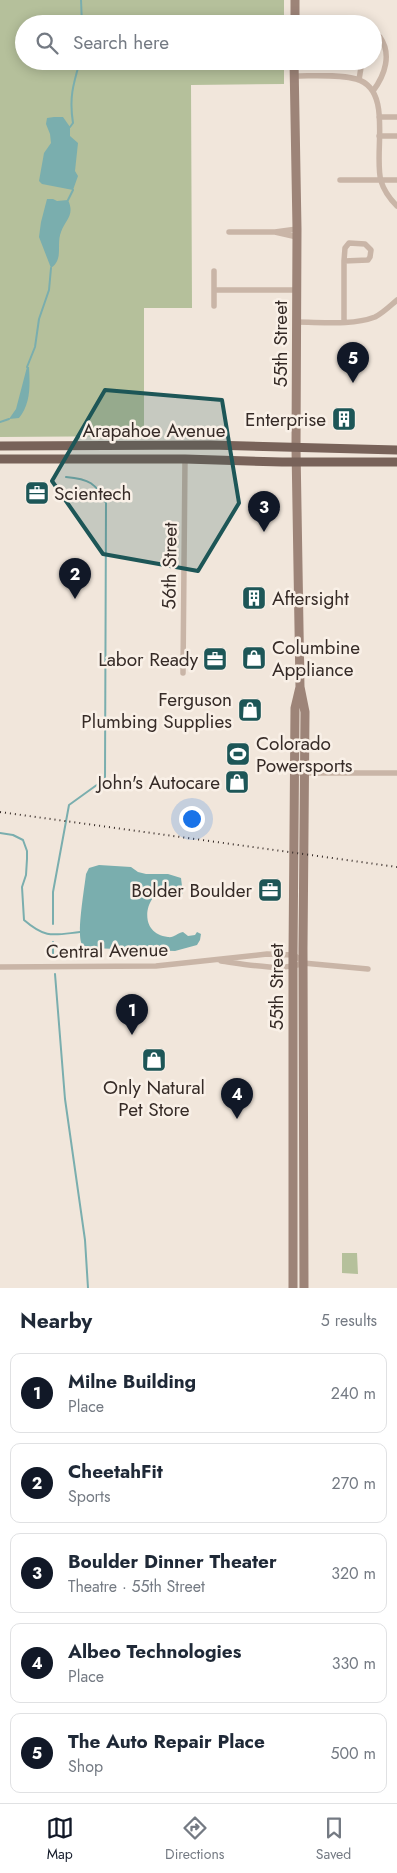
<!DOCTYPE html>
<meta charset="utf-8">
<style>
:root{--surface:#fff;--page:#f6f6f7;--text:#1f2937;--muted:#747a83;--line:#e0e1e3;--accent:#111827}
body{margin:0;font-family:Jost,sans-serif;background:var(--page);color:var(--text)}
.you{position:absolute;left:191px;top:818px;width:18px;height:18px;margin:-12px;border:4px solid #fff;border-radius:50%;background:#1a73e8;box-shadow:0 0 0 8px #1a73e833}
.badge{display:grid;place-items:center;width:32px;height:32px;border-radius:50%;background:var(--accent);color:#fff;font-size:16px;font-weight:700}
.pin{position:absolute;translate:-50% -41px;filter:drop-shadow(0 1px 2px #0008)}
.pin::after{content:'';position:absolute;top:26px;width:18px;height:15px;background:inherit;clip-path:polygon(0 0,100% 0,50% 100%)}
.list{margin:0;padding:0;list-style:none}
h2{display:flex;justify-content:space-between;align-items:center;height:65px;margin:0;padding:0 20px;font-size:21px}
h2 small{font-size:16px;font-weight:400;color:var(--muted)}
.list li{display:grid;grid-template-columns:32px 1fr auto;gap:15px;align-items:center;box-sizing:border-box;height:80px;margin:0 10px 10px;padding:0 10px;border:1px solid var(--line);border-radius:10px}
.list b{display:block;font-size:19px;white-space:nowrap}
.list p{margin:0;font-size:16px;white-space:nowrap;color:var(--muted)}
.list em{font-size:16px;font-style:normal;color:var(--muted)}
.icon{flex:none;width:28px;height:28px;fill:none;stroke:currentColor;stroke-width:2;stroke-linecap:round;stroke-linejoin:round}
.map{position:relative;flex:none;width:397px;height:1288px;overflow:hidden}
.search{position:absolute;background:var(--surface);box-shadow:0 2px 12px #0003;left:15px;right:15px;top:15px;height:55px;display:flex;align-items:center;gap:12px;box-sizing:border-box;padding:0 18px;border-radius:28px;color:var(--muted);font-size:19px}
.sheet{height:515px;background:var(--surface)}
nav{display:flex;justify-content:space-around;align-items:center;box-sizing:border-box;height:70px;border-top:1px solid var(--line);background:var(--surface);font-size:14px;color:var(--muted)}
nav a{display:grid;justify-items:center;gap:2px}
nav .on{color:var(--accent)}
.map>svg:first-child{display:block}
</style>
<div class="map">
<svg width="397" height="1288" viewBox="0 0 397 1288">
<rect width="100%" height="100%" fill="#f1e6db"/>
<!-- green -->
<path fill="#b5c09b" d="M0,0H284V24H24V61H284V84L191,85L192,308H144V436L0,437Z
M342,1253H357L358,1274L342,1273Z"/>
<!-- water -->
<path fill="#7aaeae" d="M54,117H63L70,127V136L78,143L75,171L78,176L73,190L42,184L39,181L44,153L51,143L50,134L46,124L47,118Z
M47,199H53L57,201L68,200C75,215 66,219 61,232C56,245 64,259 51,268L39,237L41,222Z
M27,367H29C30,385 31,403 19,418L9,419L16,409Z
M99,865L131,867L138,872L146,874H168L181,878L183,894L177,895C151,875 130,933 168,937C174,938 177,933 183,932L188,936L195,935L197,932L201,934L200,940L197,945L175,951L89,948C87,947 83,945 82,944C76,936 85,885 86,874L89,868Z"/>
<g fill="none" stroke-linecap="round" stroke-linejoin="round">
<!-- stream -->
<path stroke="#7aaeae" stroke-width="2" d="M81,0L82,24
M70,127L73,123C69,98 73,85 80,61
M68,200L73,190
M27,367L35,347L39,319L49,290L51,268
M0,422L9,419
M0,833L13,835L23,840L27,851V859L26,875L22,887L24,920C46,939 53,935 80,932
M53,924V892L69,805L105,779L106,503C96,483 89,479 66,477
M53,942V956
M55,974L65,1099L85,1240L88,1288"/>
<!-- minor -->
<path stroke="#c9b5a7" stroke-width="5.5" d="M373,35L380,37C392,54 385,75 373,91
M294,76C314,76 337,74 356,79C394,89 373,153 381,181C384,191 390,199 397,206
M359,80L362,61
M379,117H397
M379,136H397
M340,180H397
M229,232H275L297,229
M275,232L297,237
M349,243L365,244L371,250L370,257L368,260L344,261L345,248Z
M344,261V322
M214,271V306
M214,290H296
M296,322C321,322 351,326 375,317C383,313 390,306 397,300
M183,673L185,459
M294,773H397
M221,961C243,964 283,972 303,963L368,969
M0,967L156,966L267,954L293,955L300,959L303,963"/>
<!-- secondary -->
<path stroke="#9d8478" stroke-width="9" d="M295,24V0
M294,61L297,229L296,448L300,687L305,712L303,949L304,1288
M293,1288V955L295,708L300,687"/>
<!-- primary -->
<path stroke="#786259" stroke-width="9" d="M0,446L210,445L397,450
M0,459H185L282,462H397"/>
<!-- rail -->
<path stroke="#362b27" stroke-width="2" stroke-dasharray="1 4" stroke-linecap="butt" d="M0,812L397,867"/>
</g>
<!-- marked area -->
<path fill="#1d5657" fill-opacity="0.2" stroke="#1d5657" stroke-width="4" stroke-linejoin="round" d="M105,390L222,400L239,503L198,571L103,554L52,481Z"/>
<!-- icons -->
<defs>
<symbol id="building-square" viewBox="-11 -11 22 22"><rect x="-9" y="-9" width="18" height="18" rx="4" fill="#1d5657" stroke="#f9f0e7"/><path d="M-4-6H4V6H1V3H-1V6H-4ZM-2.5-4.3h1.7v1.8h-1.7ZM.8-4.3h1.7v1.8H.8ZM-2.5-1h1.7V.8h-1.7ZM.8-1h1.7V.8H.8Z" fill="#fff"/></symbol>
<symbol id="office-square" viewBox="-11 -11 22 22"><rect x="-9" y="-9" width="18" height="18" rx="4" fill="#1d5657" stroke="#f9f0e7"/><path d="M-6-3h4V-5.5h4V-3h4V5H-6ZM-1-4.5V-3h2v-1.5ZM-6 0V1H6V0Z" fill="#fff"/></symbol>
<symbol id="shop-square" viewBox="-11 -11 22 22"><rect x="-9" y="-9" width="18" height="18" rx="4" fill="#1d5657" stroke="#f9f0e7"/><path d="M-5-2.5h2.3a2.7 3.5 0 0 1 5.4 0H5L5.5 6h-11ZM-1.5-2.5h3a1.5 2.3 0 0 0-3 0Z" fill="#fff"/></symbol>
<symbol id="stadium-square" viewBox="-11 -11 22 22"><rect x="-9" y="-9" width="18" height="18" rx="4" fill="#1d5657" stroke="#f9f0e7"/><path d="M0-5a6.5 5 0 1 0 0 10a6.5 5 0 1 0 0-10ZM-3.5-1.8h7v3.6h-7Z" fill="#fff"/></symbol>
</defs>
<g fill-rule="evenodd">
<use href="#building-square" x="330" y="405" width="28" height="28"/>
<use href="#office-square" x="23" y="479" width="28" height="28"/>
<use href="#building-square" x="240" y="584" width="28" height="28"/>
<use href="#shop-square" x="240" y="644" width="28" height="28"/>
<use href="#office-square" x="201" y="645" width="28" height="28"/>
<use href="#shop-square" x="236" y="696" width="28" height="28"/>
<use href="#stadium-square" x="224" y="740" width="28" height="28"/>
<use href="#shop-square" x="223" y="768" width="28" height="28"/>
<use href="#office-square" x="256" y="876" width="28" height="28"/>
<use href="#shop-square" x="140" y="1046" width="28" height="28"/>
</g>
<g text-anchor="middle" stroke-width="5" stroke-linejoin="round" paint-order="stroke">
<!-- street labels -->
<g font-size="19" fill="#362b27" stroke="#f9f0e7">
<text transform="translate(280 344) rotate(-90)" y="7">55th Street</text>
<text x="154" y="437">Arapahoe Avenue</text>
<text transform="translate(169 566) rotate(-89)" y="7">56th Street</text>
<text transform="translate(107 950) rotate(-1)" y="7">Central Avenue</text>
<text transform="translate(276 987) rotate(-90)" y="7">55th Street</text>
</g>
<!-- poi labels -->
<g font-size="19" fill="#362b27" stroke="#f9f0e7" text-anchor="end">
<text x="326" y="426">Enterprise</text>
<text x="54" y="500" text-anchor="start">Scientech</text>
<text x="272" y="605" text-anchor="start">Aftersight</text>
<text x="272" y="654" text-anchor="start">Columbine<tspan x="272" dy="22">Appliance</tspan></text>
<text x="198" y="666">Labor Ready</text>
<text x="232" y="706">Ferguson<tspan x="232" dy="22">Plumbing Supplies</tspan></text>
<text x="256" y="750" text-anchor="start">Colorado<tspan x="256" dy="22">Powersports</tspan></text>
<text x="220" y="789">John's Autocare</text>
<text x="252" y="897">Bolder Boulder</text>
<text x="154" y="1094" text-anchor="middle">Only Natural<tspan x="154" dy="22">Pet Store</tspan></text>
</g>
</g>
</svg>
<div class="you"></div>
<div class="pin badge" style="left:132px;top:1035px">1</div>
<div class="pin badge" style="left:75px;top:599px">2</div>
<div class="pin badge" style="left:264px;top:532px">3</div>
<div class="pin badge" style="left:237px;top:1119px">4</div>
<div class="pin badge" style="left:353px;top:383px">5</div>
<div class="search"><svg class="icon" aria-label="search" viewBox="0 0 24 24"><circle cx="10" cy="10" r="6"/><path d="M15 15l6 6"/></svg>Search here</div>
</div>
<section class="sheet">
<h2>Nearby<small>5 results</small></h2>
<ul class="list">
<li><span class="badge">1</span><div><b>Milne Building</b><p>Place</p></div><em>240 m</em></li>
<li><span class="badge">2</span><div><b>CheetahFit</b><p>Sports</p></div><em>270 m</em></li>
<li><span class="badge">3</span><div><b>Boulder Dinner Theater</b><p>Theatre · 55th Street</p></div><em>320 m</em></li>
<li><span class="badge">4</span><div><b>Albeo Technologies</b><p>Place</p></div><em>330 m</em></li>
<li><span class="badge">5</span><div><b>The Auto Repair Place</b><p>Shop</p></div><em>500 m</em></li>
</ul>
</section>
<nav>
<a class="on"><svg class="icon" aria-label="map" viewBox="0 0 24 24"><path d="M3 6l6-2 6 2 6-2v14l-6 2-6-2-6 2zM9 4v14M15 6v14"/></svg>Map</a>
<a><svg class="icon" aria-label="directions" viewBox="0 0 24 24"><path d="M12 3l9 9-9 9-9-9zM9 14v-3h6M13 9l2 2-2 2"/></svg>Directions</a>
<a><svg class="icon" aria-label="saved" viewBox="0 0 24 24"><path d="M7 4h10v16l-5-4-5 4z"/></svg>Saved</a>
</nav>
